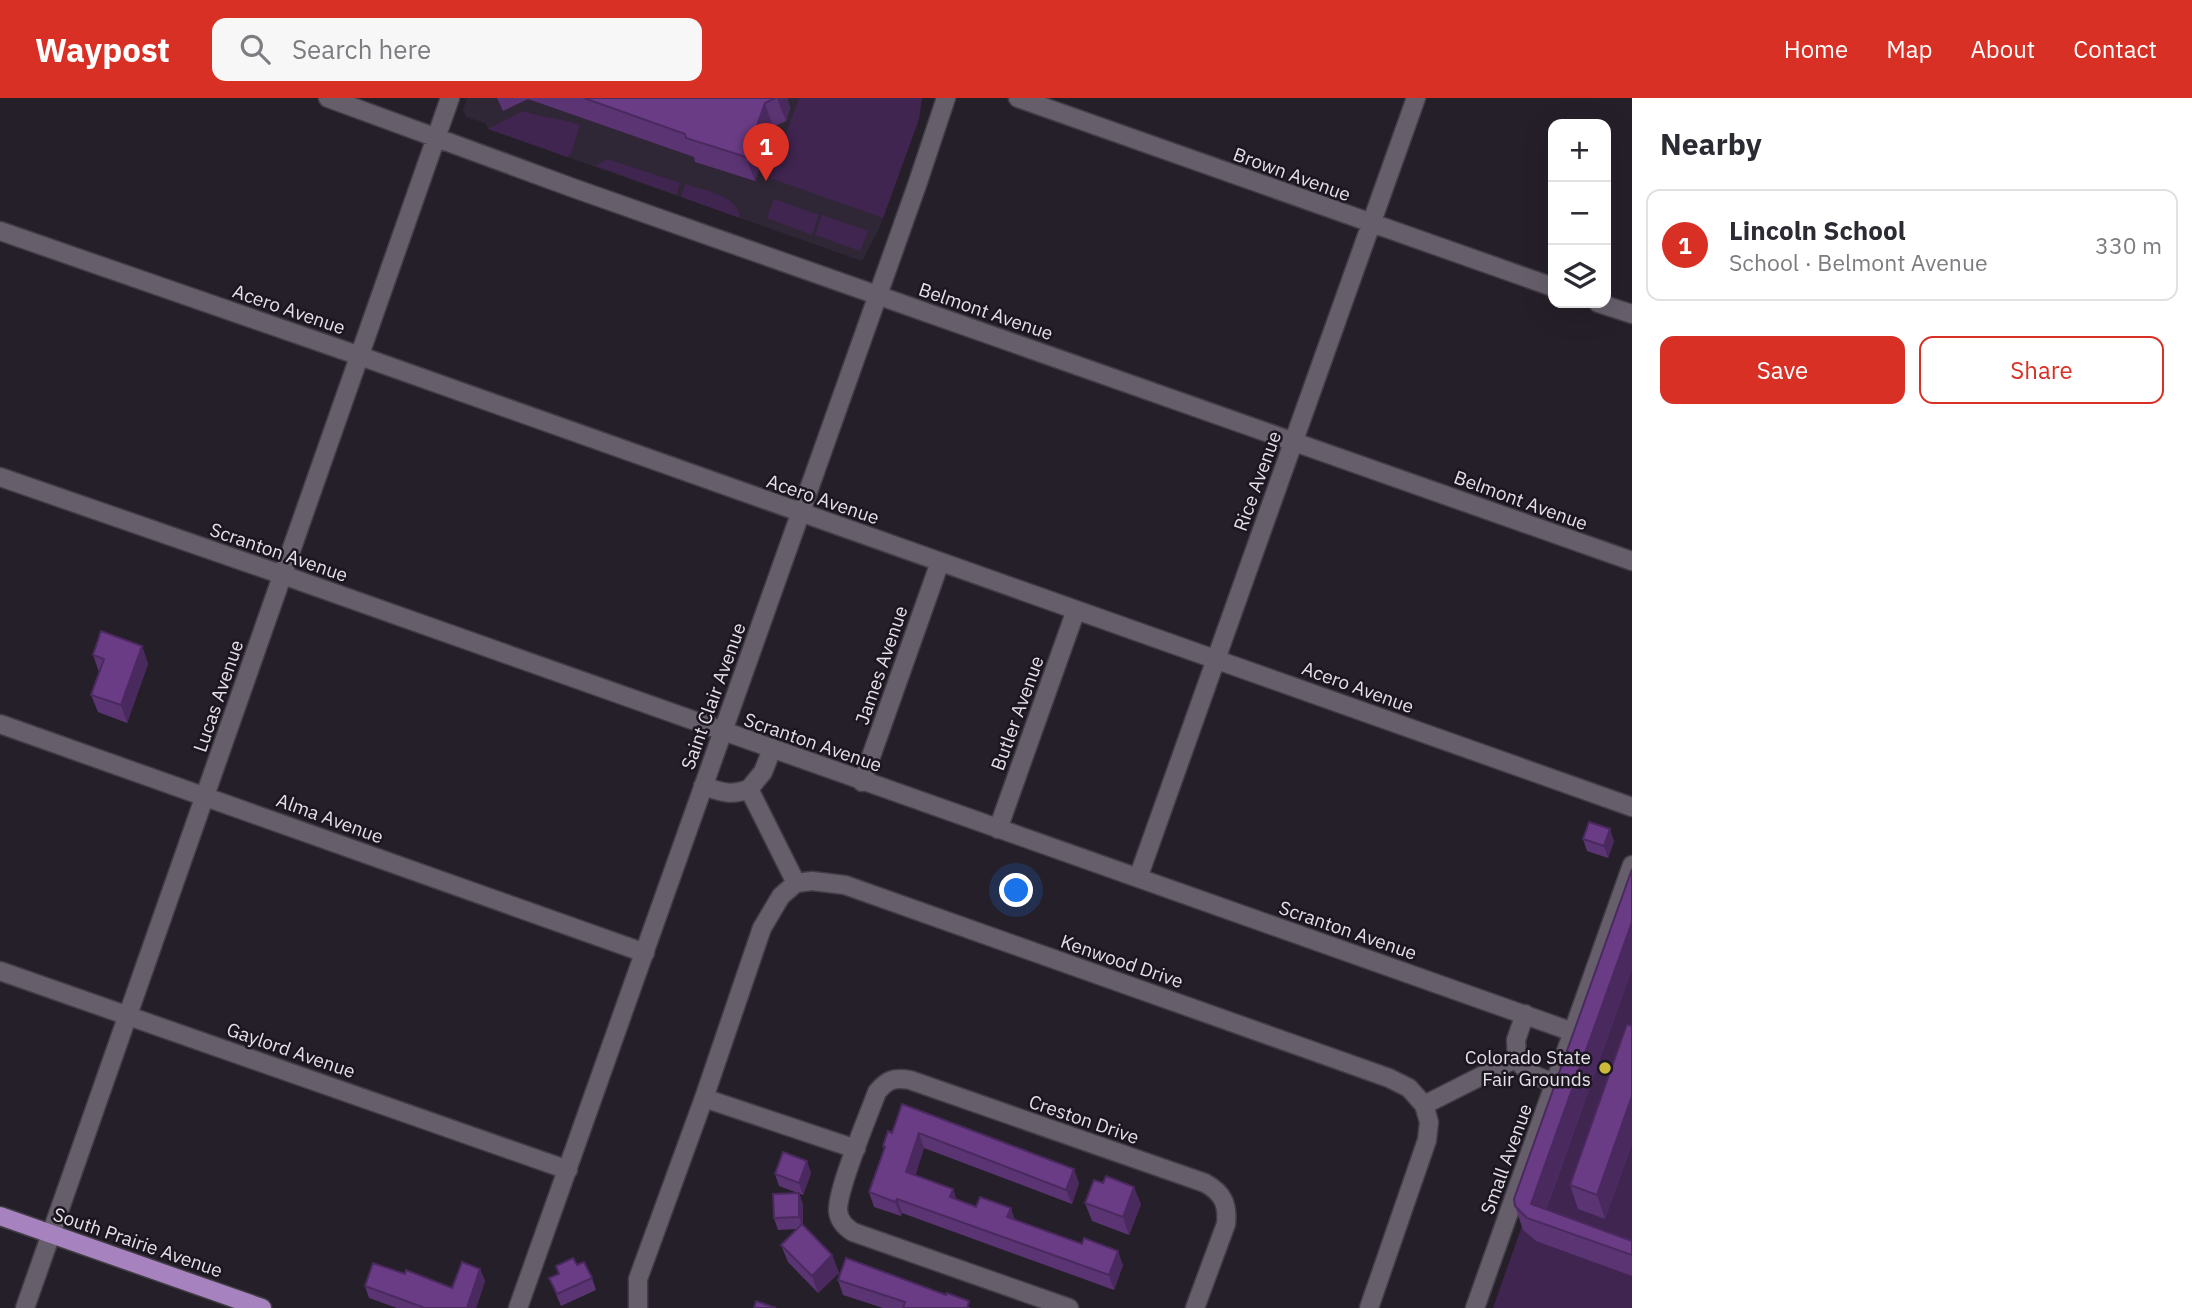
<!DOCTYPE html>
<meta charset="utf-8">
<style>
:root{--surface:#fff;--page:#f7f7f7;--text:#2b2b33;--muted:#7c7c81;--line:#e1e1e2;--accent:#d93025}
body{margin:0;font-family:"IBM Plex Sans",sans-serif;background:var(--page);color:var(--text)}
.controls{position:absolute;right:21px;top:21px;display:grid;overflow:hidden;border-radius:14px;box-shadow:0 7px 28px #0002}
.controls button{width:63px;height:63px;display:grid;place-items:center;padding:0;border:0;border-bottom:2px solid var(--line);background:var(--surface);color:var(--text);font:35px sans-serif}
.you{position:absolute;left:1017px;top:793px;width:24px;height:24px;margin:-18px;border:5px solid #fff;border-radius:50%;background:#1a73e8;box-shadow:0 0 0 10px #1a73e833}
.badge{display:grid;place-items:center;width:46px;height:46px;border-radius:50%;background:var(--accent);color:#fff;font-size:23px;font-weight:700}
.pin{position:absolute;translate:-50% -58px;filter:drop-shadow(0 2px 4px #0008)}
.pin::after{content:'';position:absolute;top:37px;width:24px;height:21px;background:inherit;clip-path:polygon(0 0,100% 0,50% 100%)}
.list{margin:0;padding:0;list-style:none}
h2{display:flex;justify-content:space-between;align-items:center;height:91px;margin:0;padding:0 28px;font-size:30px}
h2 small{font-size:23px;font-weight:400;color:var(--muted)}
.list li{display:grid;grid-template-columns:46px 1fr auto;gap:21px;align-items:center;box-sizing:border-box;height:112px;margin:0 14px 14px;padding:0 14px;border:2px solid var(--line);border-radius:14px}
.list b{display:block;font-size:26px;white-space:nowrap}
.list p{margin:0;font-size:23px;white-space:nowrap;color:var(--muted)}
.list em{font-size:23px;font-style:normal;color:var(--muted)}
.actions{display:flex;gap:14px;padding:21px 28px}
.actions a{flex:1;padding:16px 0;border:2px solid var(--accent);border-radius:14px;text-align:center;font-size:24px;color:var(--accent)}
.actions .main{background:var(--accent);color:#fff}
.icon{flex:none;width:38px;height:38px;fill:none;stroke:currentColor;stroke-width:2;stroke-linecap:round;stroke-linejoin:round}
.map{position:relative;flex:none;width:1632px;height:1210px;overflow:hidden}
header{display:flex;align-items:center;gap:42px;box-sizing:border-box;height:98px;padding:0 35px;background:var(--accent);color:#fff}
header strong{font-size:33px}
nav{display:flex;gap:38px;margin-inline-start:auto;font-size:24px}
.search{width:490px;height:63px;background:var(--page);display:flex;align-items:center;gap:18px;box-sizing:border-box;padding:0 24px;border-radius:14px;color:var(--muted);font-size:26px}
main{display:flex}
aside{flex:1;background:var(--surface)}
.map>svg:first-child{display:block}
</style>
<header>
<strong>Waypost</strong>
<div class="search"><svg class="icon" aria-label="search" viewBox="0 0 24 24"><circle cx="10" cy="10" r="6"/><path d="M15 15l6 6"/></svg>Search here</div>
<nav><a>Home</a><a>Map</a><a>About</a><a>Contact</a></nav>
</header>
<main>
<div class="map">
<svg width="1632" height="1210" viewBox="0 0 1632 1210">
<rect width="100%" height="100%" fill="#251f29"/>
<!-- built -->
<path fill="#302736" d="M467,0H922L919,21L879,131L862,163L488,31L485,25L466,19L463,12Z"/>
<!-- green -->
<path fill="#3f254f" d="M799,0H922L919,21L883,120L770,80Z
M523,13C543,20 560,20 580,27L571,56L567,59L488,31Z
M607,61L680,85L676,97L596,68Z
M685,86C704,93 739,97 740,120L681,99Z
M774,101L819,117L812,137L767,120Z
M822,117L868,133L860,153L815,137Z
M1632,816V1210H1493Z"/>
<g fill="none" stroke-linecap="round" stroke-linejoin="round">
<defs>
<path id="minor" d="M328,0L576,91L1632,463
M1018,0L1553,189
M0,133L360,258L1632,709
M1598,205L1632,216
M0,379L283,477L1573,934
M0,626L645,855
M862,684L940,464
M703,688C721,694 731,698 749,691L796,785L812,783L845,787L1389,980L1409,990L1424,1007
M749,691L763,674L772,651
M998,731L1076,512
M1138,780L1416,0
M0,873L568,1072
M1517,960C1525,976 1539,979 1555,985
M704,1000L856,1051
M25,1210L450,0
M518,1210L917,87L946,0
M638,1210V1181L704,1000L762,830L781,798L796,785
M1069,1210L853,1134C845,1129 839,1123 838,1113C837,1091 868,1019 877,994C887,982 894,979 910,982L1205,1085C1223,1095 1228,1106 1226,1126L1195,1210
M1369,1210L1427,1042L1429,1024L1424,1007L1517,960L1516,942L1525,916
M1475,1210L1632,767"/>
<path id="major" d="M0,1118L262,1210"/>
</defs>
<!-- minor casing -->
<use href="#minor" stroke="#413d45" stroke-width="21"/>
<!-- major casing -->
<use href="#major" stroke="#413d45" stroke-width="21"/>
<!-- minor -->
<use href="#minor" stroke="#665f6b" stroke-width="18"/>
<!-- major -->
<use href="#major" stroke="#a683be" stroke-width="18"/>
</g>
<!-- wall -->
<path fill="#5b3473" d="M497,0H788V4L790,10L786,23L773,29L755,83L695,64L694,59L528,1L503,13Z
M142,548L148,566L127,625L98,614L91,597L99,574L93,557Z
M1583,741L1614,743L1608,760L1587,753Z
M1632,771V871L1546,1112L1632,1143V1178L1536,1143L1523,1132L1515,1108Z
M1632,928V1046L1605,1121L1578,1111L1570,1087Z
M902,1006L1079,1085L1072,1106L924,1050L915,1077L953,1091L956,1101L1015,1121L1123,1167L1114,1192L902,1115L901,1118L874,1109L869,1094L884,1052L883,1048L892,1035Z
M811,1075L803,1097L779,1088L775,1076Z
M799,1095L803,1107V1127L832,1157L839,1175L818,1195L788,1164L781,1147L797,1131L778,1132L774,1120Z
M1085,1105L1141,1106L1129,1137L1092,1123Z
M577,1167L592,1180L596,1192L561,1208L549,1180L559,1176L556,1168Z
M480,1171L485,1183L476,1210H397L369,1200L365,1188L405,1176L452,1190Z
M838,1182L972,1210H883L843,1197Z"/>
<!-- shaded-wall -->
<path fill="#4a2a5e" d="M777,0H788V4L790,10L786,23Z
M765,5L773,29L755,83L746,59Z
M142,548L148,566L127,625L121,607Z
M1610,731L1614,743L1608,760L1604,748Z
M1632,824V871L1541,1125L1531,1106Z
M1632,998V1046L1605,1121L1597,1097Z
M919,1035L924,1050L912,1089L906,1074Z
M807,1063L811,1075L803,1097L799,1085Z
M1074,1071L1079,1085L1072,1106L1066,1092Z
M1134,1089L1141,1106L1129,1137L1123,1119Z
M953,1091L958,1106L950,1099Z
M799,1095L803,1107V1131L799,1119Z
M897,1101L902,1115L901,1118L895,1104Z
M1011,1110L1016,1125L1007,1119Z
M1118,1153L1123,1167L1114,1192L1109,1177Z
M832,1157L839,1175L818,1195L812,1178Z
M480,1171L485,1183L476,1210H467Z"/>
<!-- building -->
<path fill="#6a3c86" stroke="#4a2a5e" stroke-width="2" d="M584,0H775L765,5L746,59L686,40L685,36Z
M101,533L142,548L121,607L91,597L104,561L93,557Z
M1589,724L1610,731L1604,748L1583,741Z
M1632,771V824L1531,1106L1632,1143V1157L1527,1120L1515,1108L1514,1101Z
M1627,926L1632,928V998L1597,1097L1570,1087Z
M902,1006L1074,1071L1066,1092L919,1035L906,1074L953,1091L950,1099L976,1109L980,1099L1011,1110L1007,1119L1082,1146L1084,1140L1118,1153L1109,1177L897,1101L895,1104L869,1094L885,1049L883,1048L888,1033L892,1035Z
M783,1054L807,1063L799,1085L775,1076Z
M1106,1078L1134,1089L1123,1119L1085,1105L1094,1082L1103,1085Z
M799,1095V1119L774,1120L773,1096Z
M802,1126L832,1157L812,1178L781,1147Z
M573,1160L577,1167L584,1164L592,1180L557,1196L549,1180L559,1176L556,1168Z
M846,1160L946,1197L947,1195L969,1203L967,1210H903L905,1204L838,1182Z
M462,1164L480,1171L467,1210H425L365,1188L373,1165L405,1176L406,1172L452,1190Z
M756,1203L776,1210H754Z"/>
<!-- markers -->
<circle fill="#ccb939" stroke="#1b1620" stroke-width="2.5" cx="1605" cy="970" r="7"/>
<g text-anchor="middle" stroke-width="5" stroke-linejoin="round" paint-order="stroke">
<!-- street labels -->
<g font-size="19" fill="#e4e0e7" stroke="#1b1620">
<text transform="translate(1292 76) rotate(20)" y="7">Brown Avenue</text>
<text transform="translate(289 211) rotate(19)" y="7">Acero Avenue</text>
<text transform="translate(986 213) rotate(19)" y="7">Belmont Avenue</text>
<text transform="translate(1257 383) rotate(-70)" y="7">Rice Avenue</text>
<text transform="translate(823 401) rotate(19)" y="7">Acero Avenue</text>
<text transform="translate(1521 402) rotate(20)" y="7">Belmont Avenue</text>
<text transform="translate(279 454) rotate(19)" y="7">Scranton Avenue</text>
<text transform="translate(881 567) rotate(-71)" y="7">James Avenue</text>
<text transform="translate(1358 589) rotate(20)" y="7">Acero Avenue</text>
<text transform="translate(218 598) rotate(-71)" y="7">Lucas Avenue</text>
<text transform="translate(713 598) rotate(-70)" y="7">Saint Clair Avenue</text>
<text transform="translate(1017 615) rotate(-70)" y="7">Butler Avenue</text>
<text transform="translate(813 644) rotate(19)" y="7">Scranton Avenue</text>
<text transform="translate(330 720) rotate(20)" y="7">Alma Avenue</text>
<text transform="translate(1348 832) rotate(19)" y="7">Scranton Avenue</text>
<text transform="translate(1122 863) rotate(19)" y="7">Kenwood Drive</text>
<text transform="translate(291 952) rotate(19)" y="7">Gaylord Avenue</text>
<text transform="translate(1084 1021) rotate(19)" y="7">Creston Drive</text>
<text transform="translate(1506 1061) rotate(-70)" y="7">Small Avenue</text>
<text transform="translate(138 1144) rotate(19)" y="7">South Prairie Avenue</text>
</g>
<!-- poi labels -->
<g font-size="19" fill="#e4e0e7" stroke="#1b1620" text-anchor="end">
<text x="1591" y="966">Colorado State<tspan x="1591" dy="22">Fair Grounds</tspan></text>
</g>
</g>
</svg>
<div class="controls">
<button>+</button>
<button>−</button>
<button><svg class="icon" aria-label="layers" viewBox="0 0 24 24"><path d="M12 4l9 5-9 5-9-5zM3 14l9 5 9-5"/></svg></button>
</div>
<div class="you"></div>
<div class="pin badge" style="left:766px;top:83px">1</div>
</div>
<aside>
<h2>Nearby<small></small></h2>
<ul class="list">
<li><span class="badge">1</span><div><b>Lincoln School</b><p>School · Belmont Avenue</p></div><em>330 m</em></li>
</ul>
<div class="actions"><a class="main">Save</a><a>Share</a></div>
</aside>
</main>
